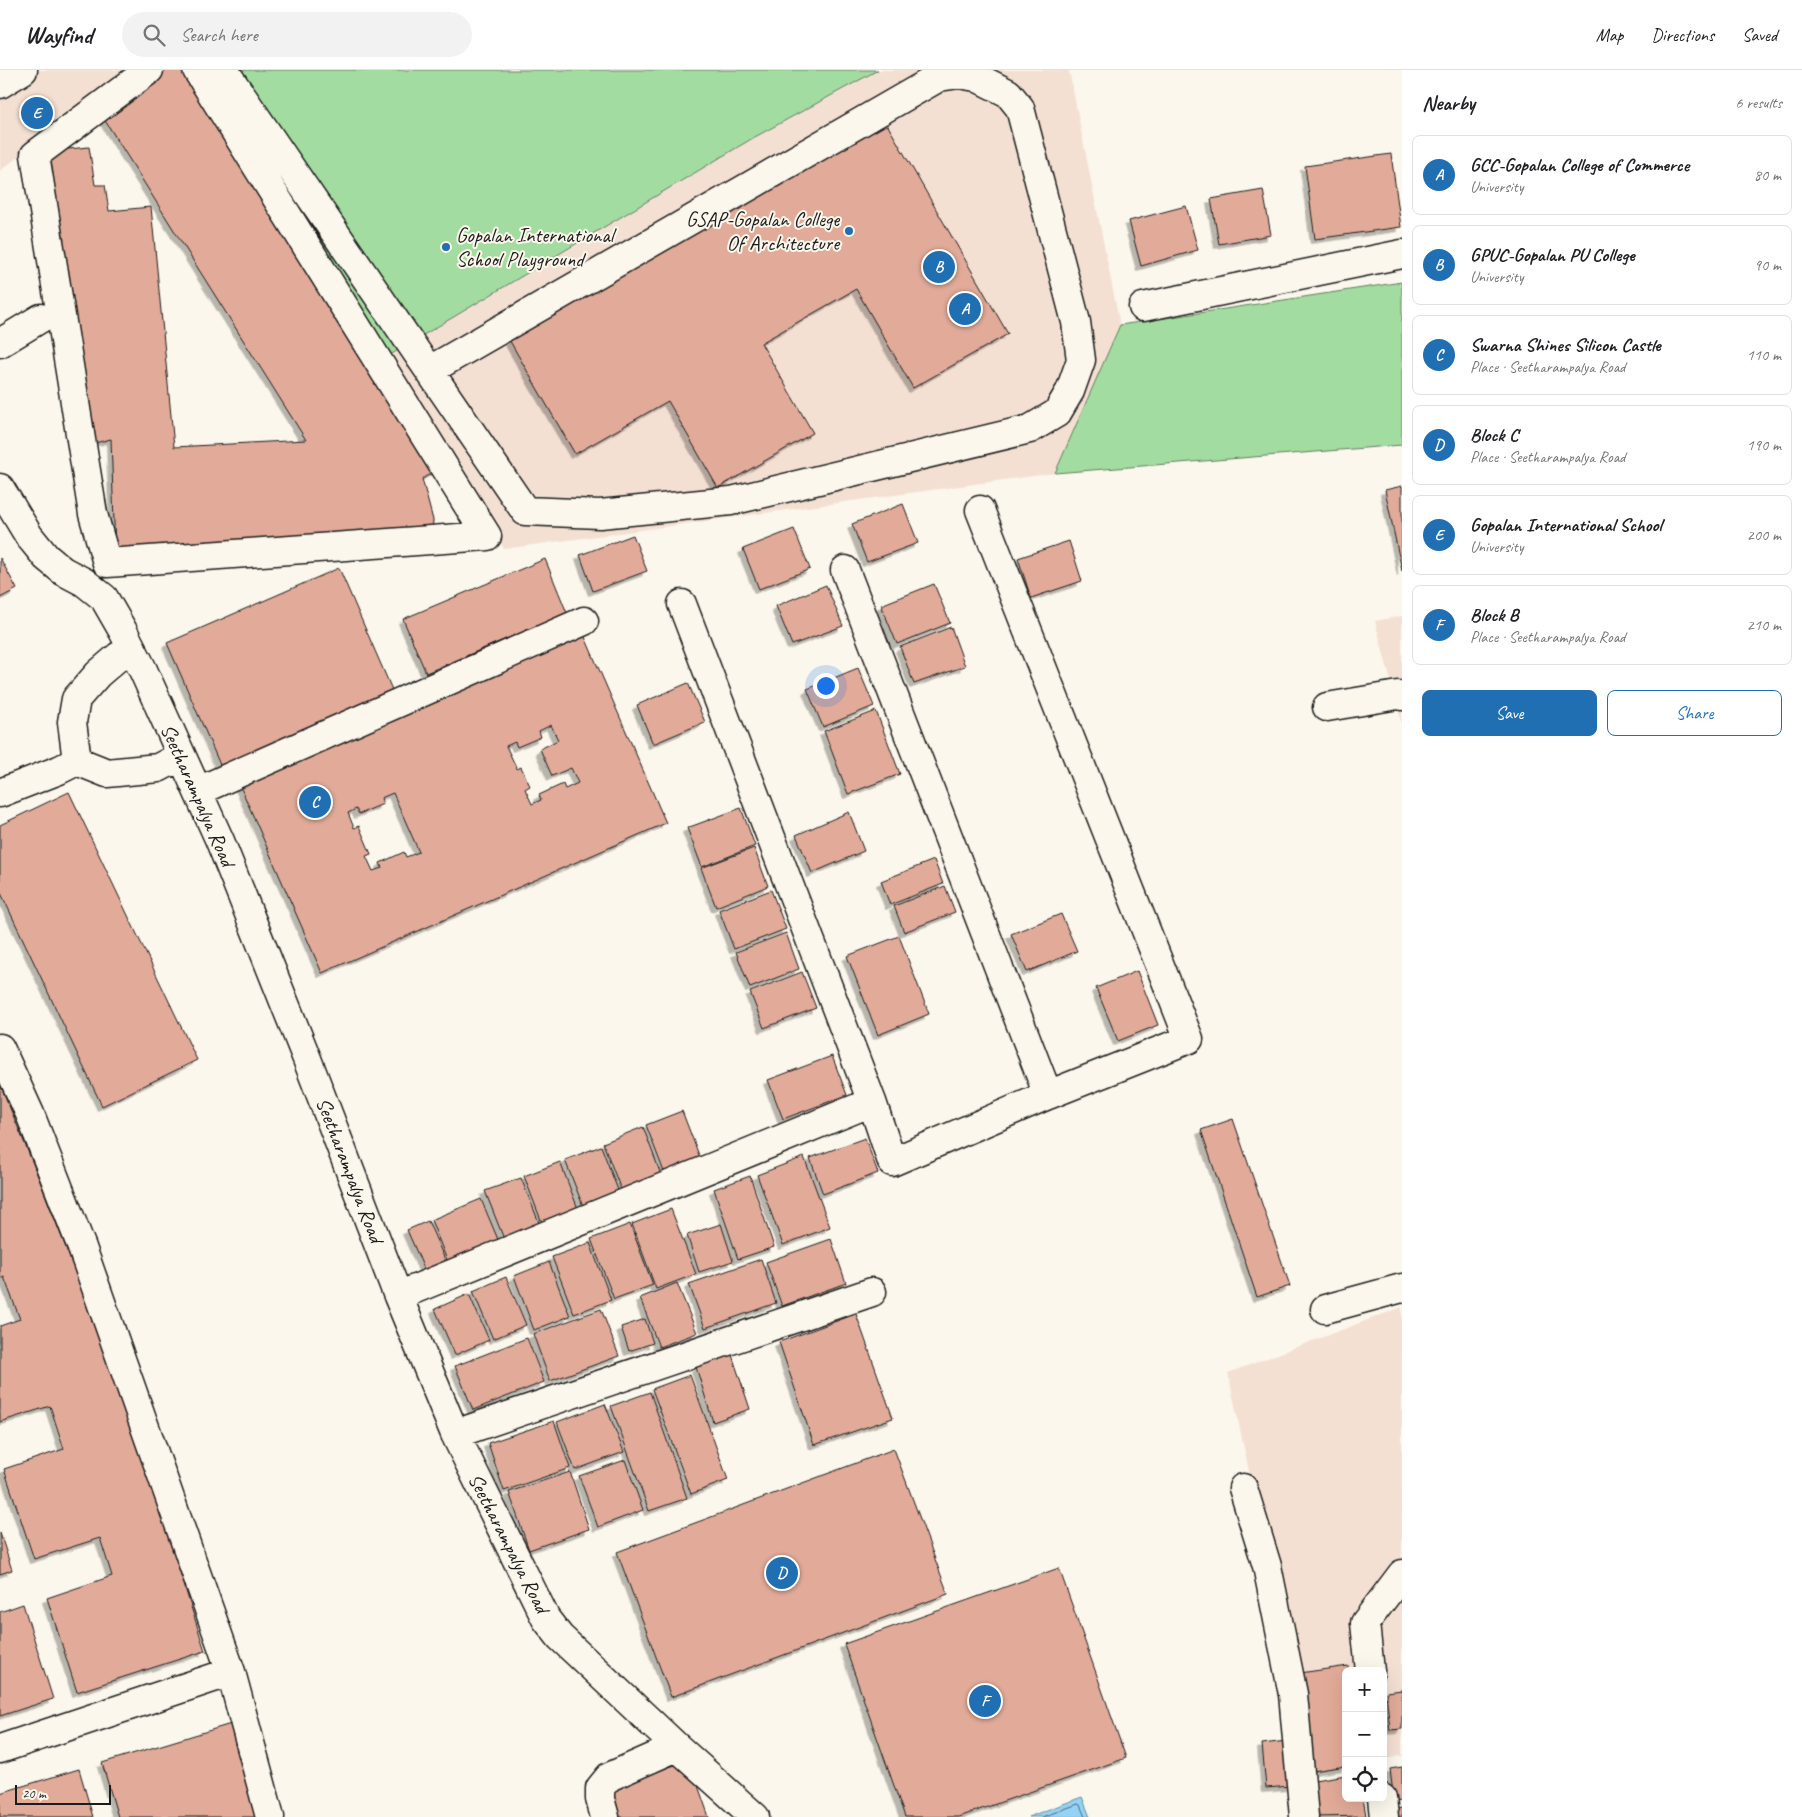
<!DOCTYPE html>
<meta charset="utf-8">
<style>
:root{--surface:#fff;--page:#f2f2f2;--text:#202124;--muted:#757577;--line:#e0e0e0;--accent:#1f6fb2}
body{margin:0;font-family:Caveat,sans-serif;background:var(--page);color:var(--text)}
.controls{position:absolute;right:15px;bottom:15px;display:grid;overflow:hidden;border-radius:8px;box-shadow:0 5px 20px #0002}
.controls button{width:45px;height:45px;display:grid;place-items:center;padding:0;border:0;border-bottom:1px solid var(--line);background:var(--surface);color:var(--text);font:25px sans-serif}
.scale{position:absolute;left:15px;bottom:12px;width:96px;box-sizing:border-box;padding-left:5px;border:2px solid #1c1c1c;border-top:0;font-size:14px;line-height:18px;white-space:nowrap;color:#1c1c1c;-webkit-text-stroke:4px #fbf7ec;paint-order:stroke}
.you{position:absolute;left:825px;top:615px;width:18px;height:18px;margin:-12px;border:4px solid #fff;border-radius:50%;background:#1a73e8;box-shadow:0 0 0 8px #1a73e833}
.badge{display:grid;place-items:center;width:32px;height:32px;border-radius:50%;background:var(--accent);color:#fff;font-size:16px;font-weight:700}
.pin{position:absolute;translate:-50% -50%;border:2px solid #fff;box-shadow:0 1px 5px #0006}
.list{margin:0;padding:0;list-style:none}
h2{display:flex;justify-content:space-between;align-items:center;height:65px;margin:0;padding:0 20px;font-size:21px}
h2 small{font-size:16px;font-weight:400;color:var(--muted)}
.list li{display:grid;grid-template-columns:32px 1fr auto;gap:15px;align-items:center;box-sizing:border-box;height:80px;margin:0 10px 10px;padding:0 10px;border:1px solid var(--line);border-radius:8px}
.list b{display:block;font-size:19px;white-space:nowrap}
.list p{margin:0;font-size:16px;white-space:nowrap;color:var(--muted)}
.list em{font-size:16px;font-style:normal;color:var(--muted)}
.actions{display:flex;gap:10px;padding:15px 20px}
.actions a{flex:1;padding:11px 0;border:1px solid var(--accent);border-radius:8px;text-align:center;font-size:18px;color:var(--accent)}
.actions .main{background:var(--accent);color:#fff}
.icon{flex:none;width:28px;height:28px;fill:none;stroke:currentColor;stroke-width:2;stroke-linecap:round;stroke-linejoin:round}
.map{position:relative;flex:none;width:1402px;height:1747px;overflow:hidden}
header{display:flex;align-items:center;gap:30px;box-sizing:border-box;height:70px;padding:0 25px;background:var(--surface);border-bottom:1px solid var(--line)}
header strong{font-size:24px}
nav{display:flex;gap:28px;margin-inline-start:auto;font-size:18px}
.search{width:350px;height:45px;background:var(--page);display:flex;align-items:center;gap:12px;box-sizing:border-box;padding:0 18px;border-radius:28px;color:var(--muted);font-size:19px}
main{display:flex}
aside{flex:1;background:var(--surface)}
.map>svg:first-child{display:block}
</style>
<header>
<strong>Wayfind</strong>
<div class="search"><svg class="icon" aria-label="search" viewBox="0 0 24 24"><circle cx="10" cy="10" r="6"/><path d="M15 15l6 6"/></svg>Search here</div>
<nav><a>Map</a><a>Directions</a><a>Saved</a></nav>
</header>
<main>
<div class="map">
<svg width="1402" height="1747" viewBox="0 0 1402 1747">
<defs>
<filter id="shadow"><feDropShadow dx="-4.5" dy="4.5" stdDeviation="0" flood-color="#0004"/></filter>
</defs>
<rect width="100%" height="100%" fill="#fbf7ec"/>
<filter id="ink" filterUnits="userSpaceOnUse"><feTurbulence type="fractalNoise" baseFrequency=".02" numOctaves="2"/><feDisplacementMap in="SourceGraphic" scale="10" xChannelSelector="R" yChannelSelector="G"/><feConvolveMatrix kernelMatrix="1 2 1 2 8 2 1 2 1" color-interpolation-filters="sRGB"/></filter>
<g filter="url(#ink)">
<!-- built -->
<path fill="#f4e0d3" d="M0,0H129L0,101Z
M878,0H1069L1120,255L1055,403L504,479L390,285L753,68Z
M1402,546V654L1375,551Z
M1402,1237V1686L1383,1689V1601H1346V1696L1313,1702L1228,1303Z"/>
<!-- green -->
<path fill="#a3dca1" stroke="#607c5e" d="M208,0H878L753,68L390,285Z
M1402,212V375L1055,403L1120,255Z"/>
<!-- water -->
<path fill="#94d3f6" stroke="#648a9f" d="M1082,1727L1090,1747H1028Z"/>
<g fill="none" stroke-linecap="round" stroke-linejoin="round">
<!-- shore -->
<path stroke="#4c6573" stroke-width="1" d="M1042,1747L1078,1734L1080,1735L1085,1747"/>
</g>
<!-- building -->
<path fill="#e2ab99" stroke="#1c1c1c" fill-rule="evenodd" filter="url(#shadow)" d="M164,0H191L440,398L422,409L433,450L432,466L115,481L111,369L91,374L48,81L89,77L95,115H105L109,141L151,137L174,377L306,370L99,41Z
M884,49L1008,264L913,318L856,219L761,273L813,363L718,418L668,331L575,384L507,266Z
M1391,84L1401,157L1315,169L1305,96Z
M1263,120L1271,165L1219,174L1211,129Z
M1186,136L1198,180L1141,196L1129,151Z
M1402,416V501L1385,420Z
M903,434L918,473L867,492L852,454Z
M794,459L810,499L759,519L743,479Z
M633,465L647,501L593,521L580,485Z
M1069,471L1082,511L1031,528L1018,488Z
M0,488L17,519L0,528Z
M545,489L567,543L426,603L403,549Z
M339,498L396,629L224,704L167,573Z
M934,514L950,553L897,574L881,535Z
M826,515L843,556L792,575L776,536Z
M951,557L965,596L914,614L900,577Z
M581,558L666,753L322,903L237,709ZM551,655L558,670L540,679L552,706L571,698L578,713L565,719L563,714L539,725L541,730L532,734L525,719L530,716L521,697L517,699L506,676L515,672L517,677L541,667L539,661ZM393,723L419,782L406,787L404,782L380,793L382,798L373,801L366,786L371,784L359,756L354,758L348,743L356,739L359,744L383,734L381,728Z
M858,598L874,636L823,657L807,619Z
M688,613L705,652L653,674L637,635Z
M876,641L900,704L848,724L824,661Z
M69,722L197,990L102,1036L0,821V755Z
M741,738L755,776L702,797L687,758Z
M849,742L864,781L812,803L796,765Z
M754,778L768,816L716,837L701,798Z
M934,790L943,814L890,835L881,811Z
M945,816L955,842L904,862L894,836Z
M771,820L786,859L734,879L719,840Z
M1061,844L1077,881L1027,902L1011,864Z
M786,863L799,899L750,918L736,882Z
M899,866L929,944L878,965L847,886Z
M1137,901L1158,955L1118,971L1096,918Z
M802,902L816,938L764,958L750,922Z
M832,986L847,1025L783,1049L768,1010Z
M0,1014L32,1091L84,1224L126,1343L167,1461L205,1581L77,1622L47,1528L112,1506L100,1468L34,1489L4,1399L64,1379L50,1336L0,1352V1256L20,1249L4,1207L0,1209Z
M682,1041L702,1093L666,1107L646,1055Z
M1233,1049L1290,1216L1257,1227L1201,1060Z
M643,1057L663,1110L623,1125L603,1073Z
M865,1068L878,1103L823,1124L810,1088Z
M601,1076L621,1128L585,1141L565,1090Z
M804,1087L830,1157L783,1175L757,1105Z
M560,1092L580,1144L544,1158L524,1106Z
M750,1106L774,1177L738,1189L714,1119Z
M521,1108L542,1160L506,1174L485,1121Z
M481,1129L502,1179L451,1200L431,1150Z
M671,1139L696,1204L656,1219L632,1154Z
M428,1151L450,1201L429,1210L407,1160Z
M630,1154L653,1215L614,1229L591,1169Z
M721,1154L733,1191L699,1202L687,1165Z
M831,1169L846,1213L782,1236L766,1192Z
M590,1173L611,1230L574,1244L552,1187Z
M761,1189L776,1233L705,1258L689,1214Z
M549,1192L570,1246L534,1260L514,1206Z
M506,1207L526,1255L493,1269L473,1221Z
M677,1213L697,1263L659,1277L640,1228Z
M469,1224L489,1270L455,1285L435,1239Z
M601,1239L619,1286L550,1311L533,1264Z
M856,1244L893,1348L814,1375L779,1272Z
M645,1249L653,1273L629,1281L621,1257Z
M527,1268L544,1312L473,1340L455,1296Z
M732,1285L750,1339L713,1352L696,1297Z
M690,1305L728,1410L691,1424L652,1319Z
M650,1322L687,1428L649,1441L611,1336Z
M605,1334L624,1382L575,1400L557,1352Z
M554,1351L570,1398L504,1421L488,1373Z
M894,1379L948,1524L671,1627L617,1482Z
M625,1390L643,1440L598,1457L579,1406Z
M570,1402L589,1459L529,1480L509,1422Z
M0,1463L12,1500L0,1504Z
M1059,1498L1126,1688L959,1747H905L844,1574Z
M23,1534L53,1629L0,1646V1542Z
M1348,1596V1601H1346V1696L1313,1701L1300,1603Z
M1402,1620V1659L1390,1660L1386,1622Z
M231,1654L258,1747H118L102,1693Z
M1287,1671L1291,1716L1266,1718L1262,1674Z
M689,1690L709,1747H617L607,1719Z
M1402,1697V1731L1394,1732L1390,1699Z
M79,1699L93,1747H0V1723Z
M1346,1705V1728H1363L1366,1746L1313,1747L1308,1711Z
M1402,1738V1747H1391L1390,1740Z"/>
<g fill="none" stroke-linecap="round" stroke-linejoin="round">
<defs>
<path id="minor" d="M149,0L35,85L93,444L107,493L487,466L197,0
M224,0L525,441L600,444L731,431L1030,359L1057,343L1070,321L1081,290L1076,252L1020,38L1008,23L976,7L959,4L939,7L430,300
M0,14L23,0
M1143,237L1402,184
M0,273L41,248
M0,418L29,466L46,487L63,501L84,512L104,528L123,561L143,600L220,771L307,989L398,1226L455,1364L546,1549L560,1567L677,1677L755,1747
M845,500L1048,1025
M682,534L872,1032
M1327,637L1398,625L1402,626
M77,691L72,652L76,629L98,604L119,586L132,579
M198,721L584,551
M0,723L59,700L77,691L107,703L158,698L181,686
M0,978L30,1044L81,1175L231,1602L270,1747
M398,1226L872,1032L892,1092L1048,1025L1189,969L980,440
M1325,1239L1402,1218
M455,1364L872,1222
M1243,1418L1267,1496L1293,1624L1304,1747
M1370,1601L1365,1553L1402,1504
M0,1679L231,1602
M1382,1728L1384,1747
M605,1747L600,1729V1718L609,1707L677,1677"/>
</defs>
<!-- minor casing -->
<use href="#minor" stroke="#1c1c1c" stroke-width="31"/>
<!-- minor -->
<use href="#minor" stroke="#fbf7ec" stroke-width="28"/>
</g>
</g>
<!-- markers -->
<g fill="#1f6fb2" stroke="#fbf7ec" stroke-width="2">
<circle cx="849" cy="161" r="5"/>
<circle cx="446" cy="177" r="5"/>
</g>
<g text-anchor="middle" stroke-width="4" stroke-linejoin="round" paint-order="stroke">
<!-- poi labels -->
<g font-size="21" fill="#1c1c1c" stroke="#fbf7ec" text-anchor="end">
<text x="839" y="156">GSAP-Gopalan College<tspan x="839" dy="24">Of Architecture</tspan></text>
<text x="456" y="172" text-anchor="start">Gopalan International<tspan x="456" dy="24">School Playground</tspan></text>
</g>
<!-- street labels -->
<g font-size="21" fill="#1c1c1c" stroke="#fbf7ec">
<text transform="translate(198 725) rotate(66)" y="7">Seetharampalya Road</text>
<text transform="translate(350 1100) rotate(69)" y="7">Seetharampalya Road</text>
<text transform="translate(509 1473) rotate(63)" y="7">Seetharampalya Road</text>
</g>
</g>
</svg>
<div class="controls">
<button>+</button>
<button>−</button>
<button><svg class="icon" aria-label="locate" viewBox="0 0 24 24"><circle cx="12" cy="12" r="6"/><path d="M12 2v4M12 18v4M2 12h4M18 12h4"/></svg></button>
</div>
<div class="scale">20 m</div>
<div class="you"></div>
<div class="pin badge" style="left:965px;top:239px">A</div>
<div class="pin badge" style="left:939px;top:197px">B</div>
<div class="pin badge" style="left:315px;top:732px">C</div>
<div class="pin badge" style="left:782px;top:1503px">D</div>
<div class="pin badge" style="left:37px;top:43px">E</div>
<div class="pin badge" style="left:985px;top:1631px">F</div>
</div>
<aside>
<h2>Nearby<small>6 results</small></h2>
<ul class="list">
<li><span class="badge">A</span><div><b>GCC-Gopalan College of Commerce</b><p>University</p></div><em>80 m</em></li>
<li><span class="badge">B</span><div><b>GPUC-Gopalan PU College</b><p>University</p></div><em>90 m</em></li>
<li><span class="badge">C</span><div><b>Swarna Shines Silicon Castle</b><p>Place · Seetharampalya Road</p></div><em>110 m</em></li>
<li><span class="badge">D</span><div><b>Block C</b><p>Place · Seetharampalya Road</p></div><em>190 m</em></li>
<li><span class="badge">E</span><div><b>Gopalan International School</b><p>University</p></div><em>200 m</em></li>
<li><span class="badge">F</span><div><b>Block B</b><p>Place · Seetharampalya Road</p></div><em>210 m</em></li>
</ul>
<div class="actions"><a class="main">Save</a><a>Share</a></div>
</aside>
</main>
